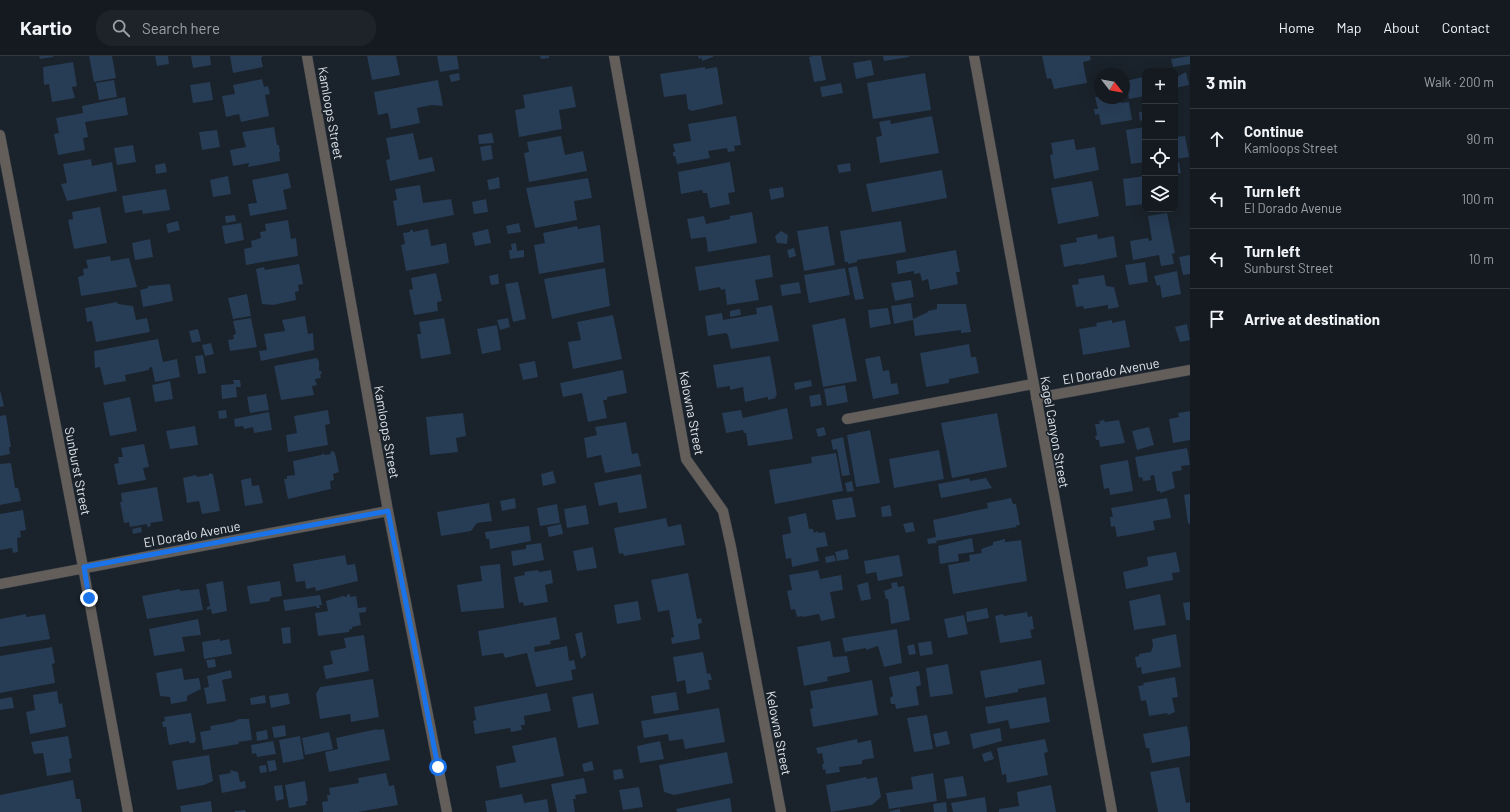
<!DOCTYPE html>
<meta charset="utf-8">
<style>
:root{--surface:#141a20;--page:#1d2329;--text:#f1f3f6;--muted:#9da1a5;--line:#33383e}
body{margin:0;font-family:Barlow,sans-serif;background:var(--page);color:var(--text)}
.controls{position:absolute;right:12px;top:12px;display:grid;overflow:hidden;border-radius:8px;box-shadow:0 4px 16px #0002}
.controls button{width:36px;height:36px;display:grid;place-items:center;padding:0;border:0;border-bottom:1px solid var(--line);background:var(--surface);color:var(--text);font:20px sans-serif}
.compass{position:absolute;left:1094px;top:12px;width:36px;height:36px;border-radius:50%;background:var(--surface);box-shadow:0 4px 16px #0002;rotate:121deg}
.stop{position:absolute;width:12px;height:12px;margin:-9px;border:3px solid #1a73e8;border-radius:50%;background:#fff}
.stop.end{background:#1a73e8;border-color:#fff;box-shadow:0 1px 4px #0008}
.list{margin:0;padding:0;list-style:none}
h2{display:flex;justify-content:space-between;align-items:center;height:52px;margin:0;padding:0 16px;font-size:17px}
h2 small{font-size:13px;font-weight:400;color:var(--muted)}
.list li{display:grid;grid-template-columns:26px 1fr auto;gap:12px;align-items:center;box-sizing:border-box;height:60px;padding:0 16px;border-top:1px solid var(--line)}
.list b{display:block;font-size:15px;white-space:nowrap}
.list p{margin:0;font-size:13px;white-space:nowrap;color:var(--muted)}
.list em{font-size:13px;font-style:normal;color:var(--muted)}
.icon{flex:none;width:22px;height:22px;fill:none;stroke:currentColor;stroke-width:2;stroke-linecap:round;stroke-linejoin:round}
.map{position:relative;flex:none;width:1190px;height:756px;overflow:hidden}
header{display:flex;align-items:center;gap:24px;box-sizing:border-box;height:56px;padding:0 20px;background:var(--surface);border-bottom:1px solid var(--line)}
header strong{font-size:19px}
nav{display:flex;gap:22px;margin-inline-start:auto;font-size:14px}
.search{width:280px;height:36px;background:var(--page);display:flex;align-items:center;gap:10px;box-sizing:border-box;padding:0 14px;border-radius:16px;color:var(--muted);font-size:15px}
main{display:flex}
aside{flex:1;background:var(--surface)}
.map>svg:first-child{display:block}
</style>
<header>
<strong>Kartio</strong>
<div class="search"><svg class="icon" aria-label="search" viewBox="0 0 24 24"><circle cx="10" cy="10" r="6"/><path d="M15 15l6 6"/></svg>Search here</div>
<nav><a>Home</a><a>Map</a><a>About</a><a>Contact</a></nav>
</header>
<main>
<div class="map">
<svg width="1190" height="756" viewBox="0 0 1190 756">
<rect width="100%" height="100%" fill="#1a222b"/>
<!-- building -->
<path fill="#273c55" d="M39,0H53V1L40,3Z
M89,0H112L116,22L94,26Z
M155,0H168L169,8L157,10Z
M191,0H210L211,9L193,12Z
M230,0H263L261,2L263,11L233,17Z
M367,0H396L400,19L372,24Z
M437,0H457L459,13L440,16Z
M540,0H549V2L541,3Z
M698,0H713V1L702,5V2L699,3Z
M813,0H821L826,24L814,26L809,1Z
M883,0H909V1L884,5Z
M1042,0H1090L1091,4L1083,6L1087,27L1054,33L1051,22L1047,23Z
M1190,0V8L1173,11L1171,3Z
M871,4L874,19L856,23L853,7Z
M73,6L77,30L72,31L75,42L52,46L49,28L44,29L43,11Z
M705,11V13L717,11L723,48L692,55L688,53L686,38L664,41L660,18Z
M1186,16L1189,29L1175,32V22Z
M459,17L460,24L451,26L449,19Z
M925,17L931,54L873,63L867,27Z
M1143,21L1145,40L1129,43L1126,25Z
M262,23L264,31L268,30L270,38L265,39L269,60L241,66L239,58L226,61L222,40L235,38L233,29Z
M114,24L117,41L99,44L96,27Z
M438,24L443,50L432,49L417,52L420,67L391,73L388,57L378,59L374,36Z
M210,26L213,44L193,47L190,29Z
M841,27L843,37L822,41L820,31Z
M572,30L576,51L559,54L562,73L519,81L515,54L525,52L523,39Z
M125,41L128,59L85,66L88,81L83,82L85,94L58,99L54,78L59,77L56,62L83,57L82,50Z
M1095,41L1120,42L1121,47L1129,46L1132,64L1101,69L1099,58L1095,59L1094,53H1098Z
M1145,55V64L1140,65L1139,56Z
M736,60L741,89L734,90L735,95L728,96L727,92L708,95L710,102L677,108L675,100H673V96H675L673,88L691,85L688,68Z
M932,60L939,97L880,107L876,81L882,80L879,66L890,64L891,68Z
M274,71L277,89H279L280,96H279L280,105L248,111L249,107L233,110L230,94L246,91L242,76Z
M1145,71V106L1131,108L1126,74Z
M217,74L220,91L202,94L199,76Z
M413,77L419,104L432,101L435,115L390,125L386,104L390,103L386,82Z
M492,77L494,87L479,88L478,79Z
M561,80L565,99L583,95L587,115L529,126L524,97L529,96L527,86Z
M1185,80L1189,101L1175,103V81Z
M1074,83L1076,94L1095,91L1099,114L1054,123L1050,99L1053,98L1051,87Z
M133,89L136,106L117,109L114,92Z
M491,89L493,103L482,105L480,91Z
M91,103L92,110L112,106L117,135L67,145L61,128L67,127L63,108Z
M730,106L735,136L728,137L730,148L710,152L707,137H703L702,134L681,138L678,116Z
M1179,106L1181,117L1175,118V107Z
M165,107L167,116L156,118L155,109Z
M850,107L851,115L839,117L837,109Z
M942,114L947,142L872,156L866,128Z
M288,117L291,132L283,134L287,153L250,160L248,148L257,147L252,124Z
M228,120L231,138L213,141L210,124Z
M1145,120V148L1126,150L1123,123Z
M499,121L500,132L489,134L487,124Z
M588,122L592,142L574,145L577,164L535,172L526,132Z
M1092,125L1099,160L1058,168L1051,132Z
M420,129L423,147L451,143L454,159L397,170L393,145L397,144L395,133Z
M783,131L784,141L771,144L769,133Z
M166,133L170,154L143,158L142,154L125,157L122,140Z
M486,143L488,156L474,158L472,146Z
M100,151L107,187L74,193L68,164L73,163L72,156Z
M752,156L757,187L708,196L706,181L691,183L687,163L704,160L706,168L730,163V160Z
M1167,157L1175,197L1172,198L1174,208L1161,210L1159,199L1133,204L1130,185L1148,182L1149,185L1152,184L1148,160Z
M235,159L236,165L226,167L225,160Z
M288,164L291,183L296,182L298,200L246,209L244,193L252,191L251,185L261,182L260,176L266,175L265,168Z
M178,165L180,174L168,177L166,168Z
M901,165L906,196L857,204V206L848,208V206H845L840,175Z
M241,167L244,184L225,188L222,170Z
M519,167L521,176L508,178L506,170Z
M600,169L604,206L539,218L534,189L545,187L543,177L577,170L578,173Z
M828,170L835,209L804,215L797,175Z
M428,173L431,190L446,187L449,207L406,215L401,189L405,188L403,177L410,176V174H413V176Z
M488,173L491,187L475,190L472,177Z
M781,175L788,179L787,188L777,187L775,180Z
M1097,178L1098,183L1114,180L1117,201L1079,209V208L1064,211L1060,189L1077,186L1076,182Z
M150,183L153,201L135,204L132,187Z
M516,187L517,195L524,194V201L510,203L509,194H512L511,188Z
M794,192L796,200L789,202L787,194Z
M956,194L960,216H956L958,228L930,234L928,223L922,225L920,217L914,218V215L898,218L896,205Z
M770,199L773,221L755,224L759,244L727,249L725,233L721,234L720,231L699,235L695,211Z
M1190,199V218L1183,219L1179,201Z
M110,200L111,205L129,202L137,231L81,240L78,221L84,219L83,213L88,212L86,204Z
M1145,206L1148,226L1129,229L1125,209Z
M299,208L303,228L298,229L299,235L295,236L296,244L273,249L262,248L256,213L264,211L265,214Z
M857,210L864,243L855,244L848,212Z
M605,212L610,250L552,263L544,223Z
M845,212L850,239L809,247L804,219Z
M1177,215L1181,238L1162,242L1160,229L1157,230L1154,220Z
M436,217L442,245L437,246L438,255L414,259L409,234L413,233L411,222Z
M498,218L499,228L491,229L489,220Z
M1104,219L1106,230L1114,231L1119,251L1108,253V249L1084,253L1083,250L1076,251L1072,229L1079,228L1078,223Z
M911,224L914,241L895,245L891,227Z
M518,226L526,263L513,266L505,228Z
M799,226L801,237L782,240L780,229Z
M170,228L173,245L143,251L140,234L148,232V230Z
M247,238L251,260L233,263L228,242Z
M117,246L118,248L133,250L136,264L147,262L150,276L96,286L92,265L87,266L85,252Z
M911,247L913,263L928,256V255L937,253V248H966L971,276L961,277V274L915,280L913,264L894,268L891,250Z
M772,249L779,285L731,293L728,279L726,277L708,280L705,260L722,257L723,264L757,258L756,252Z
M888,252L891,268L870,272L868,254Z
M740,253L741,259L730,261V255Z
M613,259L622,303L573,313L568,286L581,284L577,266Z
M305,260L308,278L313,277L314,294L261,305L259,295L267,294L264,278L285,275L282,264Z
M251,262L257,291L230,295L228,284L234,283L233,279L236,278L233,265Z
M444,262L451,298L421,303L417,278H421L419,266Z
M508,262L510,271L500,274L497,264Z
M845,262L857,325L823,331L812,269Z
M1112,264V267L1125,264L1130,291L1083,299L1079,273L1097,270L1096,267Z
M1187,268L1190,284L1180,286L1175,271Z
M497,269L501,294L482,298L477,273Z
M198,273L201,285L192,287L189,275Z
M158,283L163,306L177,303L180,321L155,326L152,311L149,312V314L125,319L126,325L104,329L100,311L95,312L94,295Z
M211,287L214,298L205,300L202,289Z
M969,288L971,301H976L979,317L949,323V327L926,331L920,297Z
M203,299L206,317L198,318L195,300Z
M770,300L777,339L775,340L776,342L768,344V341L745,346L743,331L730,334V330L717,332L713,309Z
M880,300L883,315L889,314L891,328L897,327L899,338L873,343L865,303Z
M317,302L319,306V315H321L322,318H320L321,322L315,323L317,329L312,330L314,339L281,344L274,310Z
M535,305L538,321L523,324L519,308Z
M623,314L627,337L607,341V344H603L607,362L588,366L582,337L563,341L560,327Z
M233,324H240L241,331H236L237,341L222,343L221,329L234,328Z
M811,324L812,330L795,334L794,327Z
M170,325L173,343L155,346L152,329Z
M845,329L848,346L827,350L824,333Z
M0,334L4,350L0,351Z
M266,338L269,354L250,357L247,341Z
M820,338L822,349L811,351L809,340Z
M130,341L137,375L110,380L103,347Z
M787,352L793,383L748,390L746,377H744L743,374L726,377L722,357L741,354L743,362Z
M226,354L227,362L219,363L218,355Z
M328,354L330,368L325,369L328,389L288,396L286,379L297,377L294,360Z
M1190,355V384L1173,387L1169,363L1179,361L1178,357Z
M269,356L272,374L254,377L253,371L244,373L243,370L235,371L234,363Z
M463,357L466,380L456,382L458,396L430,399L426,361Z
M997,357L1007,411L952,422L941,367Z
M6,359L11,391H9L10,398L0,400V360Z
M1104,364L1105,366L1119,364L1125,387L1100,391L1099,384H1096L1095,380L1097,379L1095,368H1100L1099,365Z
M626,366L632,398L638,397L641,410L605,417L601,399L587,402L584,382L597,379L595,371Z
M195,370L198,389L170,393L166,375Z
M824,371L826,379L818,381L816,373Z
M1149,371L1154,389L1137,394L1132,375Z
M870,374L880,427L856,431L847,379Z
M843,381L850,419L842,420L837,393L833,394L831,384Z
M144,388L149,411L143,412L146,424L118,429L114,408L119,407L118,401H123L121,392Z
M1187,392L1190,409L1181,410L1182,414L1172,416L1175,432L1160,437V435H1157L1154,419L1150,420L1151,424L1143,425L1142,421L1139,422L1135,401Z
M939,394L944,423L894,432L889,403Z
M333,395L335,397L339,416L333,418L334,424L330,425L331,433L288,443L284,423H287V420L295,419L293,405L321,399L324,397V399L331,398L330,396Z
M836,397L843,435L775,448L769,414L812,407L811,401Z
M1128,404L1133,435L1110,439L1109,432L1104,433L1100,409Z
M11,407L15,432H18L21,445L0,449V408Z
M553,415L556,427L543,430L541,418Z
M209,417L213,418L220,455L202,458L199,445L187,447L183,422L196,419L197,421L209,419Z
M641,418L647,452L619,457L617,446L599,450L594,427Z
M251,422L252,430L259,429L263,447L245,450L241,424Z
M969,422L970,425L986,422L992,432L941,442L938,428Z
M852,425L854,435L847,436L845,427Z
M157,431L163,465L150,467L151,470L147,471V468L130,471L129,466L124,467L120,446H122L121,437Z
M1190,438V467L1188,468L1184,439Z
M852,441L856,461L836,464L832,444Z
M515,442L516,452L502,455L500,445Z
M1011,442L1013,448H1016L1020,469H1016L1017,471L936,485L937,487L928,488L927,483L936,481L933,464L988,452L987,447Z
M1167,442L1171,462L1153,465L1155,474L1117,481L1115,470L1111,471L1110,461H1113L1111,452Z
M489,447L492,465L477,467L471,475L441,480L437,456Z
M557,448L560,467L540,470L537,452Z
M586,449L589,468L567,472L564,453Z
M890,449L892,460L882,461L881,451Z
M23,454L26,474L20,475L21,481L17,482L18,496L13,497L12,492L0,494V458Z
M806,457L809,473H813L814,477L818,475V477L825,476L828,490L816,492L819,505L792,511L791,502L786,503L782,479L791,477L788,461Z
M666,462L668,471L681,468L685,489L624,500L623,497L619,498L614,472Z
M913,466L915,475L906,477L903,468Z
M561,468L563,478L549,481L547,471Z
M529,470L531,485L490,493L489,483H486L485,476Z
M141,471L142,476L133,478L132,473Z
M972,482L974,496L958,498L959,505L940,508L938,490Z
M1005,483V486L1021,484L1027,525L953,538L948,509L970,505L969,499L982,497L981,493L993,489V486Z
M541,487L544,504L513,510L511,495L526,493V489Z
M593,491L597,512L577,515L573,495Z
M847,493L849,503L837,505L835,496Z
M1176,496L1180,516L1172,517L1173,524L1126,533L1123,516L1148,510L1147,501Z
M345,499L347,509L355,508L358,525L316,535L315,531L306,533L305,525L296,526L293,508Z
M834,499L836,505L826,507L825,501Z
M899,499L903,520L878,525L876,516L866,518L864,505Z
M500,508L504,552L461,556L457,529L482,525L480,510Z
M538,514L539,516L551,514L553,527L545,529L548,546L524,550L523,546L519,547L514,521L525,519L524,516Z
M818,514L820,523L841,519L843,534L830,536L835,562L821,565L819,558L803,561L802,560L797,561L795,553L791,554L787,535L792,534L789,519Z
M688,517L697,563L701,562L702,567L698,568L700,583L672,588L671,582L674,581L669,554L658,556L651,524Z
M223,525L227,555L212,558L211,553L207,554V551L210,550L206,528Z
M280,525L282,540L270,542V545L250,548L247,530Z
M868,526L871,543L861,545L857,529Z
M897,526L898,531L904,530L910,564L891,568L888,543H886L884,535L892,532L891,527Z
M180,533V535L199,533L203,554L147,563L142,540Z
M350,538V541L356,540L358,552L366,551V556L359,557L361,569L352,571V573L349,574V576L318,580L315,557L328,555L326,545L343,540L347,541V539Z
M1160,538L1166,569L1134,574L1129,545Z
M320,539L322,549H319L320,552H317L316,550L285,555L283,544Z
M638,545L641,564L617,568L614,549Z
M1190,546V564H1186L1183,547Z
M987,552L989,562L967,566L966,556Z
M1027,556L1028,561L1032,560L1034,573L1030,574L1032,582L1000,587L995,560L1003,558L1004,560Z
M26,558V561L45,558L50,583L0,591V563Z
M964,559L968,578L948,582L944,563Z
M556,561L560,583L550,585L551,588L534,591L535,596L567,590L569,605L574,604L576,613L571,614L573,624L536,631L527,597L505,602L503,597L482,600L478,575Z
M198,563L201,579L182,581L185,595L154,600L149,573Z
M290,571L291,587L283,588L281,572Z
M897,573L902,607L884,611L878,590L866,594V592L845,596L842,582Z
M582,576L586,599L581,603L575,578Z
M1176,578L1181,611L1142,618L1141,611L1137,612L1135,601L1139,600V598L1151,596L1153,590L1152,583Z
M364,579L369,615L326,623L323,610L333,608L330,595L346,592L344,582Z
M220,583V585L229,583L232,598L204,603L202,586Z
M830,585L833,601L847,600L850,616L827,621L828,625L804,630L797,591Z
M931,585L933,598L920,600L918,587Z
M914,588L916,598L909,599L907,590Z
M52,591L55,607L52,608L55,627L0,637V600Z
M703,596L707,618L710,617L712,624H708L710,633L687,638L685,624L677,626L673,601Z
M215,603L216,611L208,612L206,604Z
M1041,604L1045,628L1018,633V636L985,642L980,615Z
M948,608L953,638L930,641L926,612Z
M182,612L184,624L199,622L201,633L187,640V645L171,648L170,641L160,640L156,617Z
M231,614L232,622L222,624L226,645L207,648L204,632L209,631L207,620Z
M919,615L921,629L916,631L919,649L896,653L895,648H891L890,642L893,640L889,621Z
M1175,621L1178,641L1172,642L1175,656L1168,659L1167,657L1149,660L1146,644L1141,645L1138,630L1144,629L1143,627Z
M373,623L379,661L351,666L350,658L320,663L316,638L320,631Z
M872,624L878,659L813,671L810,653L813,652L810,635Z
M57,635L59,648L62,647L66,671L30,678L26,656L35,654L33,639Z
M676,636L679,654L654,658L651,640Z
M288,637L290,648L271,652L269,640Z
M547,637L551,655L524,660L525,669H521L522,674L511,676L510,672L475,678L473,665L476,664L474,651Z
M593,637L599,668L578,672L572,641Z
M265,639L266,647L251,649L250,642Z
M12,641L14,652L0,654V643Z
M1046,641L1050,666L1010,673L1008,664L988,668L985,651Z
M719,652L725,686L685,693L683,683L669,685L668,678L644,682L641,665Z
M191,657L196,684L194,687H189V685L169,689L166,671H163L162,666L165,665L164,661Z
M927,659L933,693L914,696L907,662Z
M239,663H249L252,684L238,686L239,688L203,694L200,676L211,674L210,670L233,666Z
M285,669L286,680L274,682L272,671Z
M1187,670L1190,686V700L1152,707L1149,692H1146L1143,678Z
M1000,672L1002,685L973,693L970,678Z
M377,673V674L384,673L390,704L329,716L325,696L338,693L336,682Z
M267,674L268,683L257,685L256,676Z
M947,675L950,688L936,691L933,678Z
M329,676L333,693L305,699L302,682Z
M68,680L72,702L69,703L71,716L47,720L43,697L34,698L31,686Z
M300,680L304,703L283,707L279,684Z
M556,681L564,720L500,732L496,710L516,706L512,690Z
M857,683L858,687L871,684L874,702L862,704V708L839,711L840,716L826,718L825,713L823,714L822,708H824L822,697L818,698L816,692Z
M1045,683L1048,696L1044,697L1048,719L1007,727L1006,718L1002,719L997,692Z
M273,685L276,698L257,701L256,697L252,698L251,689Z
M660,685L664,703L640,707L637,690Z
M991,695L994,703L984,706L982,698Z
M727,696L733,727L674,739L664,736L659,709Z
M209,699L213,725L204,729L177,734L172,705Z
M275,704L277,714L269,716L267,705Z
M592,705L594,714L584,716L582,708Z
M266,709L267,716L260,717L259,710Z
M1179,711L1186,747L1190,746V756H1158L1150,716Z
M622,713L624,722L614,724L613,714Z
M230,714L238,716L240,726L245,725L246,732L222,737L219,719L231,717Z
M386,717L389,730L394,729L398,749L358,756H323L322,746L328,745L327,739H330L329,732L359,727L358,722Z
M933,717L937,745L889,753L886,737L913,733L911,721Z
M963,720L967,740L947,743L944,723Z
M866,721L867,723L877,721L881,741L872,749L831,756L826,729Z
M584,722L587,737L575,739L576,743H573L575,756H557L551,728Z
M73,724L76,743H80L82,756H0V739Z
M305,725L308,745H306V749L289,752L285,729Z
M282,729L284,743L276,745L274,730Z
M1051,729L1056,756H999V753L1019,750L1017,736Z
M639,731L643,751L623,754L619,734Z
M522,738L524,747L547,743L549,756H487L485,745Z
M985,741L987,756H953L951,747Z
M730,742L732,756H677L676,753Z
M211,745L212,756H181L180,750Z
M946,746L947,756H934L933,748Z
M900,753V756H890V755Z
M245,754L246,756H235V755Z"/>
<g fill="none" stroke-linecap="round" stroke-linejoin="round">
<defs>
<path id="lane" d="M847,363L1033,328"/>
<path id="street" d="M307,0L388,455L447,756
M614,0L686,403L723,455L731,491L781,756
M974,0L1112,756
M0,79L83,511L128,756
M1036,342L1190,314
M0,528L388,455"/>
</defs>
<!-- lane casing -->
<use href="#lane" stroke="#363d46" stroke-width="11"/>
<!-- street casing -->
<use href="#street" stroke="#363d46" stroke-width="11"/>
<!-- lane -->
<use href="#lane" stroke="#635e5a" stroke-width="10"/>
<!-- street -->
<use href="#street" stroke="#635e5a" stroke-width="10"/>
</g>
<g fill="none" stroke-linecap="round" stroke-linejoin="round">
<!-- route -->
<path stroke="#1a73e8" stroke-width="5" d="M89,542L84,511L388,455L438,711"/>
</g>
<g text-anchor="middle" stroke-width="3.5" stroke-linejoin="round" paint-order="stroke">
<!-- street labels -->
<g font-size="13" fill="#dfe5eb" stroke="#1a222b">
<text transform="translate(331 57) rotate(80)" y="5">Kamloops Street</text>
<text transform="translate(1111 315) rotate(-10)" y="5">El Dorado Avenue</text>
<text transform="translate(692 357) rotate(79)" y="5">Kelowna Street</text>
<text transform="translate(387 376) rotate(80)" y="5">Kamloops Street</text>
<text transform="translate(1055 376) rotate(80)" y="5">Kagel Canyon Street</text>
<text transform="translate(78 415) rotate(79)" y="5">Sunburst Street</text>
<text transform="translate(192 478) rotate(-10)" y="5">El Dorado Avenue</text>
<text transform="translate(779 677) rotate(79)" y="5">Kelowna Street</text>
</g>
</g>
</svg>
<div class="controls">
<button>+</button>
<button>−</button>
<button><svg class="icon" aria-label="locate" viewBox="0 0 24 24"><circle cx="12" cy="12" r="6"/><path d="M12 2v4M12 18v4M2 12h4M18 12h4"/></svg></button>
<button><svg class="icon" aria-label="layers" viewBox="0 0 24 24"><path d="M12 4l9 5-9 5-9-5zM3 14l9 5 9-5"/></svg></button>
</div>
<svg class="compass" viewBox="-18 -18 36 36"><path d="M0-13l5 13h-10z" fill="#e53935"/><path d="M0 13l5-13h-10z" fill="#9da1a5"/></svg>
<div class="stop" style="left:438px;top:711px"></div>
<div class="stop end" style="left:89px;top:542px"></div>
</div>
<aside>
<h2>3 min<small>Walk · 200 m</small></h2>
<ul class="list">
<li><svg class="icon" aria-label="ahead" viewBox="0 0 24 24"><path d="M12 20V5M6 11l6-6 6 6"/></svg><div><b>Continue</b><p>Kamloops Street</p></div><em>90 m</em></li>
<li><svg class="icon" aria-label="left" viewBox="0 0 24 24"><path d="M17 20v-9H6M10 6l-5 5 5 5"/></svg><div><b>Turn left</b><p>El Dorado Avenue</p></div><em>100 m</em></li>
<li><svg class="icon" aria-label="left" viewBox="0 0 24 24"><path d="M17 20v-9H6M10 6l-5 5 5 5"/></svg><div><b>Turn left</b><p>Sunburst Street</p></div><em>10 m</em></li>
<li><svg class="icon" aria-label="arrive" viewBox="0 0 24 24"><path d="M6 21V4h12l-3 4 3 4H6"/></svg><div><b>Arrive at destination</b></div></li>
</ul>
</aside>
</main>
